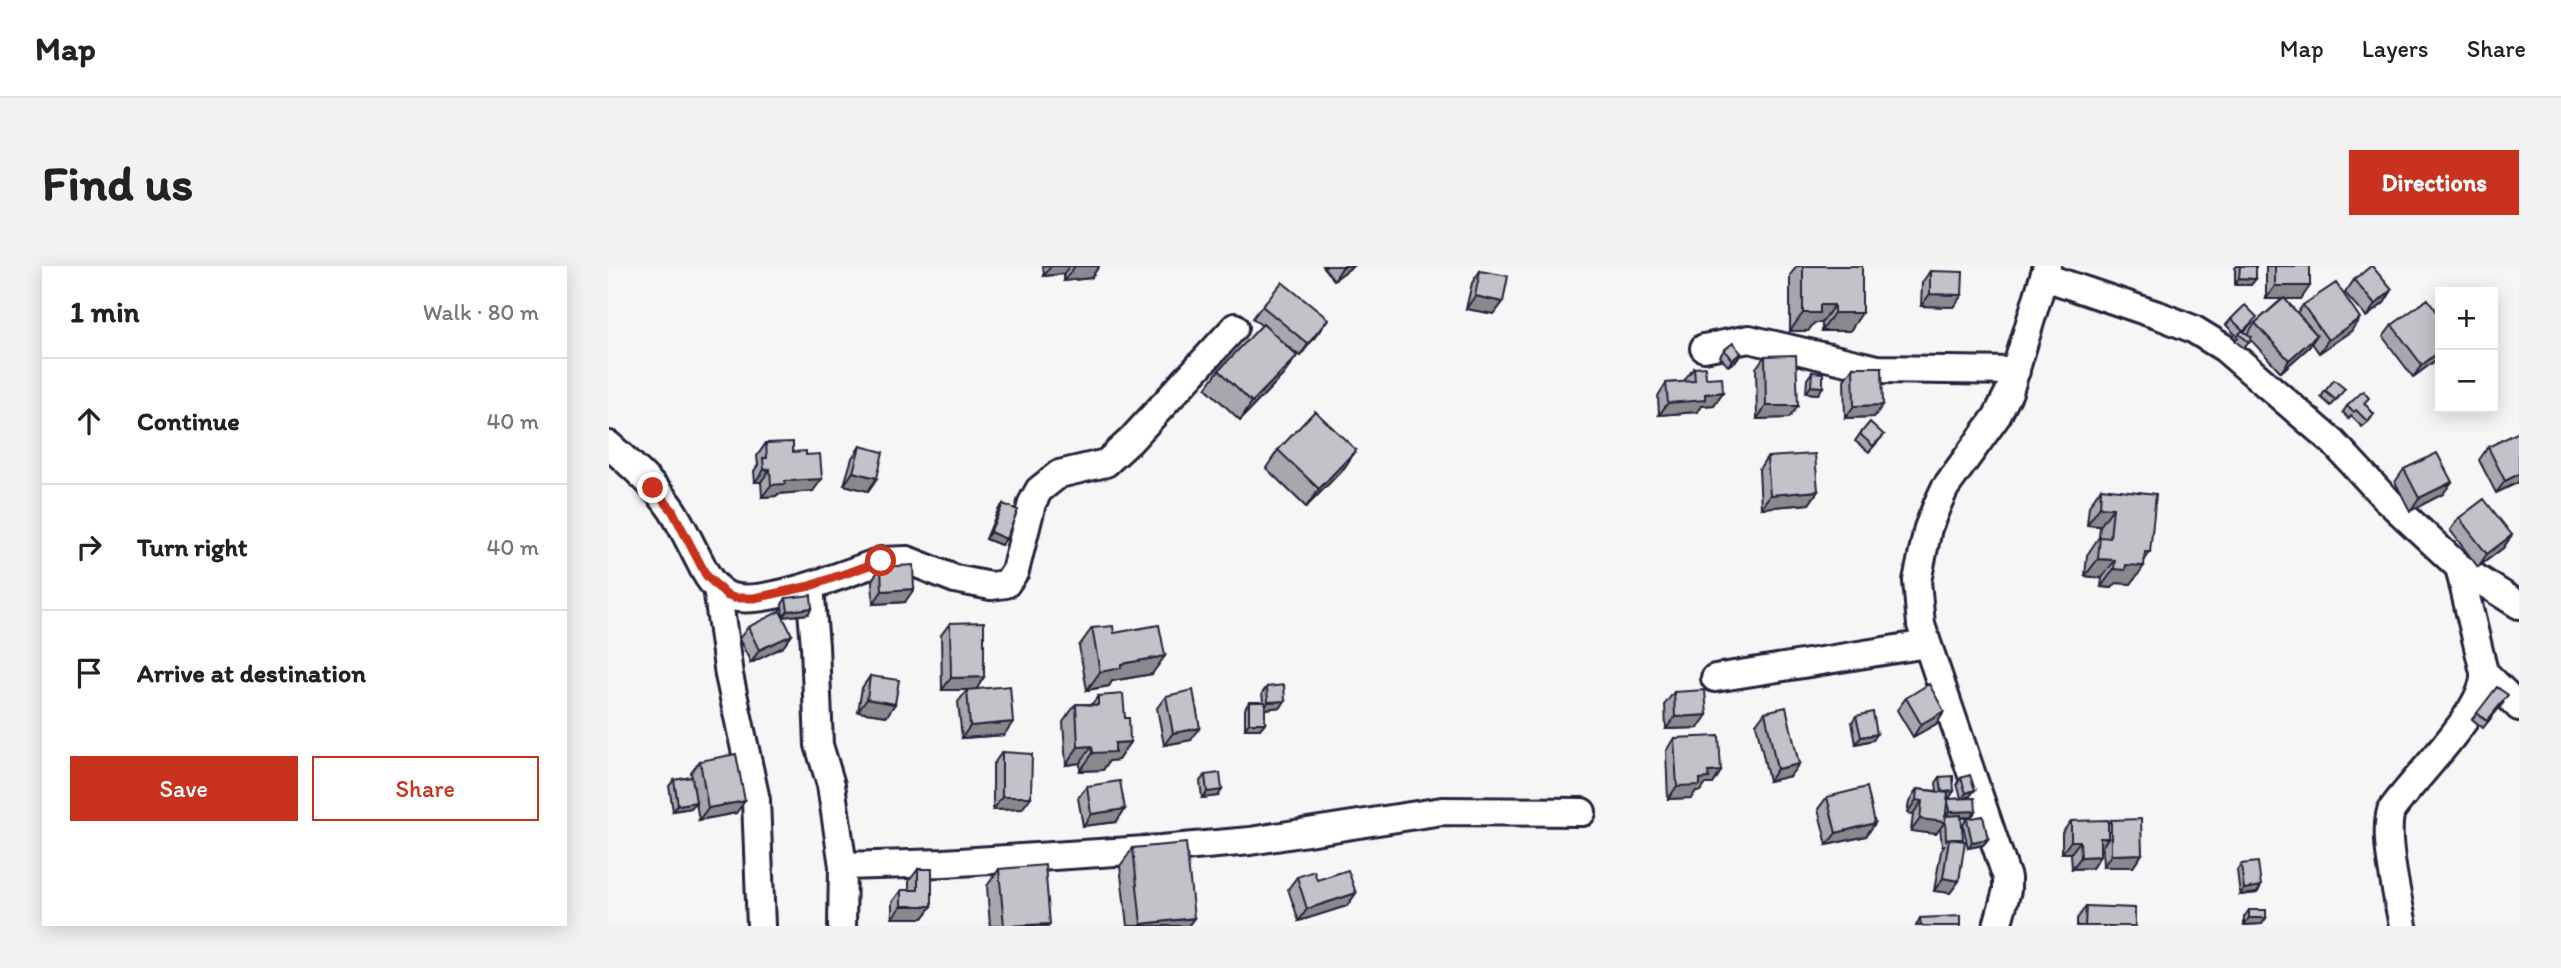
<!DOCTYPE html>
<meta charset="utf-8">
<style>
:root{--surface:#fff;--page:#f2f2f2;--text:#222;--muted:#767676;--line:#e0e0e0;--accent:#c8321e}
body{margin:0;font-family:Itim,sans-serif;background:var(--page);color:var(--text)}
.controls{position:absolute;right:21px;top:21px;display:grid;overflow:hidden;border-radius:0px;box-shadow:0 4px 18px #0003}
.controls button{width:63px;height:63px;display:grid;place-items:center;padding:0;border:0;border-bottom:2px solid var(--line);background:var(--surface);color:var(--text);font:35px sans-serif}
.stop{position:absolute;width:21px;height:21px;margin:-16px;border:5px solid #c8321e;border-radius:50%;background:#fff}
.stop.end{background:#c8321e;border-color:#fff;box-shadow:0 2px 7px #0008}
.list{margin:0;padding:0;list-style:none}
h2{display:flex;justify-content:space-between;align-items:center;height:91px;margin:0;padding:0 28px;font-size:30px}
h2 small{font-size:23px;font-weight:400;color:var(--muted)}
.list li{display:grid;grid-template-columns:46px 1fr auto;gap:21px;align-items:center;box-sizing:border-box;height:126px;padding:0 28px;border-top:2px solid var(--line)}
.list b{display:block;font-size:26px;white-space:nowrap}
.list em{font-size:23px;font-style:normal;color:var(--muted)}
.actions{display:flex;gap:14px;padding:21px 28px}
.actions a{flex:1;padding:16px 0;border:2px solid var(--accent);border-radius:0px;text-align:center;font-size:24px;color:var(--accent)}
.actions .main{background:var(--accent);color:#fff}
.icon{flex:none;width:38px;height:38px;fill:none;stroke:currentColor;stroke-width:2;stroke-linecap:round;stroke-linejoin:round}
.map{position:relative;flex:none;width:1910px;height:660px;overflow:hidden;border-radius:0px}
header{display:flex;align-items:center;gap:42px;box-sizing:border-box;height:98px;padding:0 35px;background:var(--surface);border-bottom:2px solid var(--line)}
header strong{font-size:33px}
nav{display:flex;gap:38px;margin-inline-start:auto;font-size:24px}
.intro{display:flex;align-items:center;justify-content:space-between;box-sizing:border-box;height:168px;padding:0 42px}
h1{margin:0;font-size:49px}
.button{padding:18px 32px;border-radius:0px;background:var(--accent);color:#fff;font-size:24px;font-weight:700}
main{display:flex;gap:42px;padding:0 42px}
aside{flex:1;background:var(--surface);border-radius:0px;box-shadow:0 4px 18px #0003}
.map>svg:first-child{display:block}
</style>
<header>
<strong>Map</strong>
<nav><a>Map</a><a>Layers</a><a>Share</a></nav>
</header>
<div class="intro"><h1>Find us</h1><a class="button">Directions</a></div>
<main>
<aside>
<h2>1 min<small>Walk · 80 m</small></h2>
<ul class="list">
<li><svg class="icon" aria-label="ahead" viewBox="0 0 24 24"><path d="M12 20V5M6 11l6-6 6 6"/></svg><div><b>Continue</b></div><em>40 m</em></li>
<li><svg class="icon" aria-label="right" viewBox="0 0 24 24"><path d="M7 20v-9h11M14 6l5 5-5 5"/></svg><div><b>Turn right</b></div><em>40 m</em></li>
<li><svg class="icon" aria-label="arrive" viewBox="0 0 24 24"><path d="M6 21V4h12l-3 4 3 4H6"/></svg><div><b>Arrive at destination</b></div></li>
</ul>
<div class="actions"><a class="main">Save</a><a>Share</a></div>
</aside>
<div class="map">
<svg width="1910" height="660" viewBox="0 0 1910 660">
<rect width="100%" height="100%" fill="#f6f6f7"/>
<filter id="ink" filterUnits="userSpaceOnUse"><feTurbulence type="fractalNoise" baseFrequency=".0143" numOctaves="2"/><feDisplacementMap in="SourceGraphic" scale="14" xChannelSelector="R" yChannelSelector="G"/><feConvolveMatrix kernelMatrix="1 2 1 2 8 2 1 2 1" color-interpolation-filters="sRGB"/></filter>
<g filter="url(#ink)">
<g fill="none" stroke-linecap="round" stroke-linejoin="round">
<defs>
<path id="street" d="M1436,11L1554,51L1584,63L1615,82L1724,176L1774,230L1850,301L1910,339
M1095,82L1140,73L1268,103L1407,105
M0,179C22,199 47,220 63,244C74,261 82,279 91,296C97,309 108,327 123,331C156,340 239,307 272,295L298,294L346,313L382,320L397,318L406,305L423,237L430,224L450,208L497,197L521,175L626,61
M201,320L206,380L210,479L222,519L234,600L233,660
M108,321L120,409L147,534L152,660
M1875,406L1910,441
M1106,412L1318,378
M234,600L335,597L552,583L641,575L833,545L973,546
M1388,660L1398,624V612L1312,359L1308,315L1319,262L1329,237L1336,222L1388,150L1400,126L1438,0
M1794,660C1789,631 1774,572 1782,545C1803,513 1878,444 1875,406L1850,301"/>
</defs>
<!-- street casing -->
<use href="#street" stroke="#22223b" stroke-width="32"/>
<!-- street -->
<use href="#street" stroke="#fff" stroke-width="26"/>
</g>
<!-- wall -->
<path fill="#a7a7ad" stroke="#22223b" stroke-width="2" d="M434,0H490L482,12L455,15V8L435,10Z
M714,0H744L725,14Z
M1188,0H1253L1241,65H1213V57H1205L1199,65H1181V9Z
M1628,0H1647L1642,19H1626V2Z
M1657,0H1701L1692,33H1675L1688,47L1694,39L1742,65L1710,87L1703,77L1700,81L1672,106L1641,73L1635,82L1626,75L1629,71L1617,59L1622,53L1643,57L1635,66L1638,68L1646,57L1673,33H1657Z
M871,5L894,36L885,48L857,43L863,17Z
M1321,5L1353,29L1344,41L1312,40L1313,17Z
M1745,14L1783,24L1775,37L1757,51L1736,27Z
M653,40L719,53L691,90L668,72L675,108L631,154L597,122L610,104L653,60L644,52Z
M1831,50V91L1804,111L1774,71L1783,59Z
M1115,84L1132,87L1128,94L1119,100L1111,90Z
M1156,90L1189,140L1180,152L1148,153L1147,102Z
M1244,101L1265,151L1236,152L1235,114Z
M1085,102L1114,126L1105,139L1092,140L1088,146L1050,149L1049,130L1057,117L1076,116V114Z
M1203,106L1209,128L1197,127L1198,113Z
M1716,125L1731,130L1722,140L1712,131Z
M1756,139L1765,148L1760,155L1753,161L1742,150L1740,153L1734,146L1738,140Z
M1251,168L1275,169L1260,186L1246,175Z
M157,177L197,189L204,225L169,228L167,230L153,231L152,216H146L145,205L149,199L148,190Z
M251,180L268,212L259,225L235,219L243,192Z
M1879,181L1910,216L1887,227L1870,194Z
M669,184H747L735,202L697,241L657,202Z
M1158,191L1209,225L1200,238L1152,242L1150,203Z
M1795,203L1834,228L1801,245L1786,216Z
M1492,222L1535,295L1522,318L1507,317L1503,322L1492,321L1493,312L1476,310L1478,289L1490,271L1491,260L1478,259L1480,240Z
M394,238L397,273L392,279L377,273L389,244Z
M1850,252L1903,269L1894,282L1869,301L1841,264Z
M272,301L296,336L264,338L263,314Z
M177,332L199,348L174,351L173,338Z
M341,357L375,411L367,423L395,469L353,472L349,436L358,424H333L332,369Z
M139,361L183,369L174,381L142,397L130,373Z
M483,362L505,367L543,408L503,415L500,420L478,424L470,380Z
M261,410L278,450L249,446L253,422Z
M658,421L672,441L656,443L651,463H636V443L640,436H654L653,427Z
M1065,426L1089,462L1057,463L1056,438Z
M489,430L516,452L521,476L509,494L500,495L494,504L471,505V497L457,499L454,456L467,438H483Z
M557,430L582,474L555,479L548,442Z
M1297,432L1335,445L1327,458L1304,471L1288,444Z
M1895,436L1874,462L1863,453L1868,447Z
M1156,446L1181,510L1160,515L1147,458Z
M1247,450L1268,468L1264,474L1247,478L1243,456Z
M1065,472L1112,505L1104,518H1096L1091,525H1087L1082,532L1059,533L1057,485Z
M393,486L413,543L384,544V499Z
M91,495L127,547L90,554L84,520L87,536L82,542L64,545L60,520L65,514L83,511L82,507Z
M596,509L609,530L593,532L591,515Z
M1331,511L1341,531H1339L1338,534L1352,532L1348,518L1352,512L1361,530L1357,532L1367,545L1362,551L1352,552V575L1350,615L1341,627L1325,625L1332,585L1335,580H1333L1331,562L1327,568L1302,565L1304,548L1298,547L1300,536L1308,523L1328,525L1327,517Z
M478,520L516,543L507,556L474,560L469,532Z
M1218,531L1266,557L1257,570L1218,579L1209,543Z
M1358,553L1379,573L1374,579L1359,582L1354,559Z
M1502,554L1533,588L1524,601H1494L1493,580L1491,583V590L1483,602L1463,603L1462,587H1453V567L1462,555L1499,558Z
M524,582L585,652L579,660H518L511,600Z
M1632,598L1652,620L1648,627L1631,629L1628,604Z
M309,603L323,640L314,652H283V636L292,624H300V615Z
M390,603L439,660H381L378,620Z
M688,611L708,614L747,627L738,640L690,655L679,623Z
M1477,640L1526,660H1468V653Z
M1640,644L1657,652L1653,658L1635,659V651Z
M1311,652L1351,660H1307Z"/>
<!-- shaded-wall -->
<path fill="#88888d" stroke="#22223b" stroke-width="2" d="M442,0H460L455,8L435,10Z
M466,0H490L482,12L455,15Z
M736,0H744L725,14L733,2Z
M1630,12L1647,13L1642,19H1626Z
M1666,20H1701L1692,33H1657Z
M1783,24L1775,37L1757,51L1766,39Z
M1321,28L1353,29L1344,41L1312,40Z
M866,30L894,36L885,48L857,43Z
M1211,39H1225L1213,57H1205L1199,65H1181L1194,47Z
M1225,47H1253L1241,65H1213Z
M1751,52L1742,65L1710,87L1719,74Z
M719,53L710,66L691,90L699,78Z
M1708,69L1700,81L1672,106L1680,94Z
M1831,85V91L1804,111L1813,99Z
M1132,87L1128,94L1119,100L1123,94Z
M688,90L675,108L631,154L643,136Z
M1202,120L1214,121L1209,128L1197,127Z
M1114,126L1105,139L1092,140L1088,146L1050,149L1059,137L1096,128Z
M1274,139L1265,151L1236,152L1245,140Z
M1157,140H1189L1180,152L1148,153Z
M747,184L735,202L697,241L710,223Z
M161,203L152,216H146L155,204Z
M244,206L268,212L259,225L235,219Z
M1910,208V216L1887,227L1896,215Z
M213,213L204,225L169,228L167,230L153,231L162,219L176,215Z
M1843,216L1834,228L1801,245L1810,232Z
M1209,225L1200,238L1152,242L1161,229Z
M1491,241L1504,242L1491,260L1478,259Z
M381,266L397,273L392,279L377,273Z
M1903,269L1894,282L1869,301L1878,288Z
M1536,286H1541L1532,300H1535L1522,318L1507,317L1503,322L1492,321L1505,303L1517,299Z
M1489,293L1506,294L1493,312L1476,310Z
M305,323L296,336L264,338L273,325Z
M203,342L199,348L174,351L179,345Z
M183,369L174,381L142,397L150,384Z
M556,390L543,408L503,415L500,420L478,424L491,406L512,398Z
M375,411L367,424H333L342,412Z
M258,433L286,438L278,450L249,446Z
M676,435L672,441L655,443L659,436Z
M1335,445L1327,458L1304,471L1312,458Z
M1098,449L1089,462L1057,463L1066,451Z
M404,456L395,469L353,472L361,460Z
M640,457H656L651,463H636Z
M591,462L582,474L555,479L564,467Z
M1268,468L1264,474L1247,478L1252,471Z
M521,476L509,494L500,495L494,504L471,505L484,487L506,477Z
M483,480L471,497L457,499L469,481Z
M1190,498L1181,510L1160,515L1168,503Z
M1112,505L1104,518H1096L1091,525H1087L1082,532L1059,533L1068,520L1091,513L1099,506Z
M613,524L609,530L593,532L598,526Z
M1366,524L1361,530L1352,534L1357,527Z
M1345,525L1341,531L1328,532L1333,526Z
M393,531H422L413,543L384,544Z
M1307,534L1313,535L1304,548L1298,547Z
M136,535L127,547L90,554L99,542Z
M87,536L82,542L64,545L69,539Z
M516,543L507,556L474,560L482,548Z
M1367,545L1362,551L1335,552L1340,546Z
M1311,553L1336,556L1327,568L1302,565Z
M1266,557L1257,570L1218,579L1227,567Z
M1491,572H1499L1491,584Z
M1379,573L1374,579L1359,582L1363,576Z
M1462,575H1471L1462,587H1453Z
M1533,588L1524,601H1494L1502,589Z
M1491,590L1483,602L1463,603L1472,591Z
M1334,612L1350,615L1341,627L1325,625Z
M1652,620L1648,627L1631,629L1635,623Z
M747,627L738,640L690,655L698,643Z
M292,640H323L314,652H283Z
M585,652L579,660H530L532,658Z
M1640,652H1657L1653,658L1635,659Z"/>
<!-- building -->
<path fill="#c2c2c9" stroke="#22223b" stroke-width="2" d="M1194,0H1253V47H1225V39H1211V47H1194Z
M1631,0H1647V13L1630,12Z
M1666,0H1701V20H1666Z
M1762,0H1763L1783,24L1766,39L1745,14Z
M871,5L899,10L894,36L866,30Z
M1321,5L1354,6L1353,29L1321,28Z
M673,16L719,53L699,78L653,40Z
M1727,17L1751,52L1719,74L1694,39Z
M1675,32L1708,69L1680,94L1646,57Z
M1819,33L1831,50V85L1813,99L1783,59Z
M1636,39L1648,51L1634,65L1643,71L1640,76L1630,68L1634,64L1622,53Z
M654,58L688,90L643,136L610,104Z
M1124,77L1132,87L1123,94L1115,84Z
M1187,89L1189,140H1157L1156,90Z
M1096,101L1097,112L1113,111L1114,126L1096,128V134L1059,137L1057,117L1086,115L1085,102Z
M1244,101H1273L1274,139L1245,140Z
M1203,106L1214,107V121L1202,120Z
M1725,114L1736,123L1727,134L1716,125Z
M1754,125L1760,132L1755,137L1765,148L1758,155L1747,144L1744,146L1738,140Z
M706,145L747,184L710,223L669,184Z
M1261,156L1275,169L1264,180L1251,168Z
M1910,166V208L1896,215L1879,181Z
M184,176V186L197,185V189L211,188L213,213L176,215V218L162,219L161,203L155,204L154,192H158L157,177Z
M251,180L274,186L268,212L244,206Z
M1828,187L1843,216L1810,232L1795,203Z
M1206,188L1209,225L1161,229L1158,191Z
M1492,222L1547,228L1541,286H1536L1535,300L1517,299L1516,304L1505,303L1506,294L1489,293L1491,271L1501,272L1504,242L1491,241Z
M1875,233L1903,269L1878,288L1850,252Z
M394,238L409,244L397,273L381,266Z
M304,299L305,323L273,325L272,301Z
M202,329L203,342L179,345L177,332Z
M171,345L183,369L150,384L139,361Z
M375,356V411L342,412L341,357Z
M550,359L556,390L512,398V402L491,406L483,362L504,360L505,367Z
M261,410L290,414L286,438L258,433Z
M1320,418L1335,445L1312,458L1297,432Z
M675,419L676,435L659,436L658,421Z
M401,420L404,456L361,460L358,424Z
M1888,421L1899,429L1878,455L1868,447Z
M584,424L591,462L564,467L557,430Z
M1096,424L1098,449L1066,451L1065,426Z
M514,428L516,452H520L521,476L506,477V486L484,487L483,480L469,481L467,438L489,439V430Z
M640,436H656V457H640Z
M1177,441L1190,498L1168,503L1156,446Z
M1264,446L1268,468L1252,471L1247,450Z
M1110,470L1112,505L1099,506L1100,512L1091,513V519L1068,520L1065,472Z
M393,486L423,488L422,531H393Z
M127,488L136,535L99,542L91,495Z
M611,507L613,524L598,526L596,509Z
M1361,509L1366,524L1357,527L1352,512Z
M1344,510L1345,525L1333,526L1331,511Z
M83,511L87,536L69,539L65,514Z
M511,515L516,543L482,548L478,520Z
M1258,521L1266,557L1227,567L1218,531Z
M1308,523L1339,527L1336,556L1311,553L1313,535L1307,534Z
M1366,532L1367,545L1340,546L1339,533Z
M1352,549L1354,573H1340L1337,574L1336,550Z
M1374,550L1379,573L1363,576L1358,553Z
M1532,553L1533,588L1502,589V554Z
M1499,554V572H1491V590L1472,591L1471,575H1462V555Z
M1340,573L1356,575L1350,615L1334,612Z
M577,577L585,652L532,658L524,582Z
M1649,596L1652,620L1635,623L1632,598Z
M436,599L441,658L395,660L390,603Z
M309,603H323V640H292V624H309Z
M739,604L747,627L698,643L688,611L705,605L708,614Z
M1477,640L1526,642V660H1476Z
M1640,644H1657V652H1640Z
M1351,650V660H1312L1311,652Z"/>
</g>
<g fill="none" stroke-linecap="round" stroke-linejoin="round" filter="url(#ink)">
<!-- route -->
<path stroke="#c8321e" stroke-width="9" d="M44,222L63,244L97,309L117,329L125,332H145L201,320L272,295"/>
</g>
</svg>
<div class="controls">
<button>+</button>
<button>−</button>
</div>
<div class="stop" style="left:272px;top:295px"></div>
<div class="stop end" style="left:44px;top:222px"></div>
</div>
</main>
